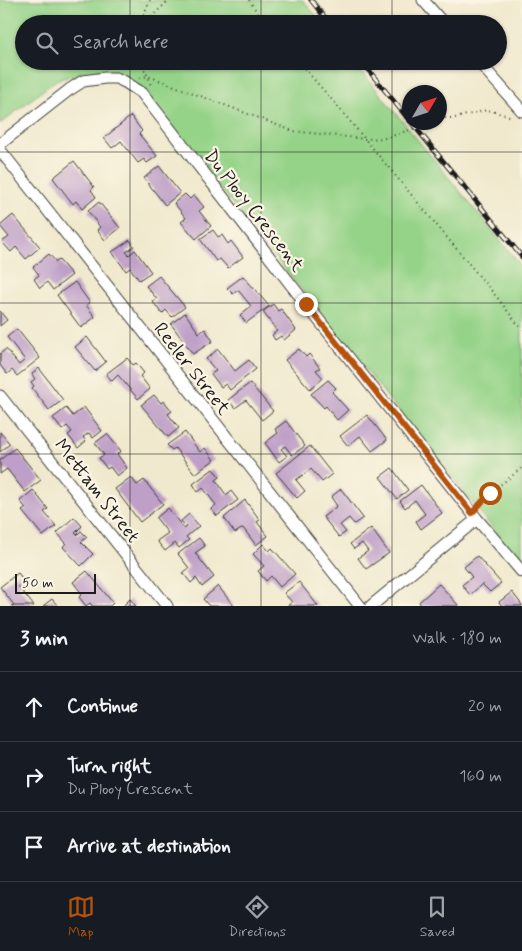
<!DOCTYPE html>
<meta charset="utf-8">
<style>
:root{--surface:#171b24;--page:#20242c;--text:#f1f3f6;--muted:#9ea1a6;--line:#363941;--accent:#b45309}
body{margin:0;font-family:Mynerve,sans-serif;background:var(--page);color:var(--text)}
.compass{position:absolute;left:402px;top:85px;width:45px;height:45px;border-radius:50%;background:var(--surface);box-shadow:0 1px 4px #0004;rotate:51deg}
.scale{position:absolute;left:15px;bottom:12px;width:81px;box-sizing:border-box;padding-left:5px;border:2px solid #1c1c1c;border-top:0;font-size:14px;line-height:18px;white-space:nowrap;color:#1c1c1c;-webkit-text-stroke:4px #fcf5e5;paint-order:stroke}
.stop{position:absolute;width:15px;height:15px;margin:-11px;border:4px solid #b45309;border-radius:50%;background:#fff}
.stop.end{background:#b45309;border-color:#fff;box-shadow:0 1px 5px #0008}
.list{margin:0;padding:0;list-style:none}
h2{display:flex;justify-content:space-between;align-items:center;height:65px;margin:0;padding:0 20px;font-size:21px}
h2 small{font-size:16px;font-weight:400;color:var(--muted)}
.list li{display:grid;grid-template-columns:32px 1fr auto;gap:15px;align-items:center;box-sizing:border-box;height:70px;padding:0 20px;border-top:1px solid var(--line)}
.list b{display:block;font-size:19px;white-space:nowrap}
.list p{margin:0;font-size:16px;white-space:nowrap;color:var(--muted)}
.list em{font-size:16px;font-style:normal;color:var(--muted)}
.icon{flex:none;width:28px;height:28px;fill:none;stroke:currentColor;stroke-width:2;stroke-linecap:round;stroke-linejoin:round}
.map{position:relative;flex:none;width:522px;height:606px;overflow:hidden}
.search{position:absolute;background:var(--surface);box-shadow:0 1px 4px #0004;left:15px;right:15px;top:15px;height:55px;display:flex;align-items:center;gap:12px;box-sizing:border-box;padding:0 18px;border-radius:28px;color:var(--muted);font-size:19px}
.sheet{height:275px;background:var(--surface)}
nav{display:flex;justify-content:space-around;align-items:center;box-sizing:border-box;height:70px;border-top:1px solid var(--line);background:var(--surface);font-size:14px;color:var(--muted)}
nav a{display:grid;justify-items:center;gap:2px}
nav .on{color:var(--accent)}
.map>svg:first-child{display:block}
</style>
<div class="map">
<svg width="522" height="606" viewBox="0 0 522 606">
<rect width="100%" height="100%" fill="#fcf5e5"/>
<filter id="ink" filterUnits="userSpaceOnUse"><feTurbulence type="fractalNoise" baseFrequency=".02" numOctaves="2"/><feDisplacementMap in="SourceGraphic" scale="10" xChannelSelector="R" yChannelSelector="G"/><feConvolveMatrix kernelMatrix="1 2 1 2 8 2 1 2 1" color-interpolation-filters="sRGB"/></filter>
<filter id="wash" filterUnits="userSpaceOnUse"><feTurbulence type="fractalNoise" baseFrequency=".0096" numOctaves="4" result="noise"/><feDisplacementMap in="SourceGraphic" scale="20" xChannelSelector="R" yChannelSelector="G"/><feGaussianBlur stdDeviation="1.12" result="paint"/><feColorMatrix in="noise" values="0 0 0 0 0 0 0 0 0 0 0 0 0 0 0 0 0 1.4 0 .05"/><feComposite in="paint" operator="in"/></filter>
<g filter="url(#wash)">
<rect width="100%" height="100%" fill="#f0e9cd"/>
<!-- green -->
<path fill="#95d388" stroke="#587852" d="M0,0H303L323,24H24V61H353L522,267V565L143,92L122,77L103,71L83,73L56,80L0,124Z"/>
<g id="blocks">
<!-- building -->
<path fill="#be9fc8" d="M131,116L142,131L139,134L157,156L147,163L144,159L138,163L121,141L112,148L104,138Z
M74,161L94,187L91,190L96,197L82,209L76,201L73,204L53,178Z
M159,166L180,193L165,205L144,178Z
M185,194L190,199L194,195L204,207L199,211L211,226L196,239L181,222L186,218L174,203Z
M99,202L120,228L105,240L97,230L100,227L88,211Z
M13,215L40,247L26,259L16,247L11,252L2,242L9,237L0,226Z
M213,230L218,237L222,235L228,244L231,241L243,257L228,268L220,259L216,261L200,239Z
M130,240L134,246L126,252L129,255L135,250L151,272L139,280L130,268L126,271L112,252Z
M49,254L56,262L59,260L72,275L53,290L47,282L40,288L34,279L39,275L33,267Z
M159,276L185,307L172,317L166,310L162,314L153,302L157,299L146,286Z
M243,276L269,306L246,323L240,315L251,306L238,290L233,294L227,288Z
M75,282L90,303L86,305L95,317L81,328L57,295Z
M273,304L278,311L281,309L296,330L284,340L281,336L275,340L272,335L277,331L263,312Z
M0,311L7,320L0,326Z
M185,313L199,333L205,329L213,341L193,354L171,324Z
M17,329L40,358L17,376L12,370L7,374L0,365V354L6,349L19,365L25,360L7,337Z
M87,337L106,362L95,371L75,347Z
M218,349L235,371L249,360L256,369L230,390L226,384L221,387L211,374L216,371L206,359Z
M299,349L306,357L309,354L320,368L316,370L323,378L310,389L285,360Z
M127,358L133,365L136,363L144,373L140,376L150,389L138,399L118,375L112,381L106,374Z
M39,368L63,400L49,410L32,388L34,386L31,382L35,379L32,374Z
M328,380L336,388L332,392L348,410L337,420L326,406L324,408L311,394Z
M250,383L273,411L262,420L246,400L235,408L228,400Z
M154,395L161,403L164,401L172,411L168,414L179,428L168,437L141,405Z
M84,407L102,431L93,438L89,433L83,437L86,441L78,448L68,435L72,432L67,426L62,430L53,418L66,408L73,416Z
M367,415L387,440L372,451L360,436L348,446L340,436Z
M286,421L305,446L292,455L285,446L281,449L287,456L279,462L265,443L278,433L275,429Z
M0,432L10,444L0,452Z
M185,432L200,452L205,448L214,460L195,474L175,448L172,450L167,445Z
M107,434L121,451L117,454L127,468L117,476L110,467L107,469L99,458L104,455L95,443Z
M310,446L332,474L322,482L311,469L296,480L305,491L297,498L276,473Z
M15,448L41,480L25,492L7,469L0,474V460Z
M392,468L408,490L397,499L380,477Z
M213,469L220,477L216,480L226,495L231,491L238,500L217,516L211,509L216,505L203,488L198,492L193,484Z
M131,477L137,485L144,480L163,504L140,522L115,489Z
M421,485L442,513L421,529L416,521L425,514L415,500L405,508L400,501Z
M341,489L363,518L354,524L349,518L340,525L346,532L339,537L323,517L337,506L331,497Z
M33,490L48,509L44,512L56,526L43,536L22,511L26,508L20,501Z
M245,500L260,520L257,522L268,536L256,545L243,528L235,533L224,518Z
M168,508L184,529L187,527L181,521L189,514L199,526L186,537L189,540L179,548L175,543L165,551L157,541L168,533L156,518Z
M74,517L82,526L75,533L77,535L81,531L87,537L81,542L93,554L81,566L63,547L66,543L57,533Z
M371,528L389,553L366,569L358,558L368,551L362,543L354,549L350,544Z
M199,538L205,546L195,553L214,577L202,587L196,578L191,583L183,573L189,568L178,554Z
M263,544L269,551L272,548L295,574L280,587L271,576L266,581L258,571L264,566L253,554Z
M477,556L501,583L490,592L482,584L470,595L462,585L472,577L464,567Z
M87,571L113,603L110,606H92L90,603L86,606L79,597L82,594L73,582Z
M18,573L24,581L18,586L34,606H12L14,605L0,587Z
M299,582L318,606H287L292,602L284,593Z
M439,584L459,606H422L419,602Z
M218,586L234,606H209L203,599Z
M512,592L522,605V606H502L499,602Z
M52,599L58,606H43Z
M130,599L136,606H123Z"/>
</g>
</g>
<g filter="url(#ink)">
<use href="#blocks" fill-opacity="0" stroke="#3c3b37" stroke-width="1"/>
<g fill="none" stroke-linecap="round" stroke-linejoin="round">
<defs>
<path id="street" d="M423,0L444,24
M478,61L522,111
M0,144L69,90L83,81L105,78H116L125,82L142,93L306,304L477,519L522,572
M0,150L360,606
M0,396L167,606
M371,606L477,519"/>
</defs>
<!-- street casing -->
<use href="#street" stroke="#3c3b37" stroke-width="13"/>
<!-- path -->
<path stroke="#3c3b37" stroke-width="2" stroke-dasharray="1 4" stroke-linecap="butt" d="M249,0L265,24
M140,24L150,0
M144,24L169,0
M139,61L148,76L151,86
M298,61L339,108L500,301L522,330
M111,67L115,61
M140,78L148,76L293,131L365,139L386,138L415,128H423L431,122
M440,118H455L487,110L513,117
M479,505L490,493L522,468"/>
<!-- street -->
<use href="#street" stroke="#fff" stroke-width="11"/>
<defs>
<path id="rail" d="M311,0L330,24
M361,61L410,121
M411,122L522,257"/>
</defs>
<!-- rail casing -->
<use href="#rail" stroke="#1c1c1c" stroke-width="5"/>
<!-- rail -->
<use href="#rail" stroke="#fcf5e5" stroke-width="3" stroke-dasharray="9" stroke-linecap="butt"/>
</g>
</g>
<g fill="none" stroke-linecap="round" stroke-linejoin="round" filter="url(#ink)">
<!-- route -->
<path stroke="#b45309" stroke-width="6" d="M306,304L472,513L490,493"/>
</g>
<!-- grid -->
<path fill="none" stroke="#1c1c1c" stroke-width="1" stroke-opacity="0.55" d="M130,0V24M261,0V24M392,0V24M130,61V606M261,61V606M392,61V606M0,152H522M0,303H522M0,454H522"/>
<g text-anchor="middle" stroke-width="4.5" stroke-linejoin="round" paint-order="stroke">
<!-- street labels -->
<g font-size="19" fill="#1c1c1c" stroke="#fcf5e5">
<text transform="translate(255 210) rotate(52)" y="7">Du Plooy Crescent</text>
<text transform="translate(193 368) rotate(52)" y="7">Reeler Street</text>
<text transform="translate(98 490) rotate(52)" y="7">Mettam Street</text>
</g>
</g>
</svg>
<svg class="compass" viewBox="-18 -18 36 36"><path d="M0-13l5 13h-10z" fill="#e53935"/><path d="M0 13l5-13h-10z" fill="#9ea1a6"/></svg>
<div class="scale">50 m</div>
<div class="stop" style="left:490px;top:493px"></div>
<div class="stop end" style="left:306px;top:304px"></div>
<div class="search"><svg class="icon" aria-label="search" viewBox="0 0 24 24"><circle cx="10" cy="10" r="6"/><path d="M15 15l6 6"/></svg>Search here</div>
</div>
<section class="sheet">
<h2>3 min<small>Walk · 180 m</small></h2>
<ul class="list">
<li><svg class="icon" aria-label="ahead" viewBox="0 0 24 24"><path d="M12 20V5M6 11l6-6 6 6"/></svg><div><b>Continue</b></div><em>20 m</em></li>
<li><svg class="icon" aria-label="right" viewBox="0 0 24 24"><path d="M7 20v-9h11M14 6l5 5-5 5"/></svg><div><b>Turn right</b><p>Du Plooy Crescent</p></div><em>160 m</em></li>
<li><svg class="icon" aria-label="arrive" viewBox="0 0 24 24"><path d="M6 21V4h12l-3 4 3 4H6"/></svg><div><b>Arrive at destination</b></div></li>
</ul>
</section>
<nav>
<a class="on"><svg class="icon" aria-label="map" viewBox="0 0 24 24"><path d="M3 6l6-2 6 2 6-2v14l-6 2-6-2-6 2zM9 4v14M15 6v14"/></svg>Map</a>
<a><svg class="icon" aria-label="directions" viewBox="0 0 24 24"><path d="M12 3l9 9-9 9-9-9zM9 14v-3h6M13 9l2 2-2 2"/></svg>Directions</a>
<a><svg class="icon" aria-label="saved" viewBox="0 0 24 24"><path d="M7 4h10v16l-5-4-5 4z"/></svg>Saved</a>
</nav>
